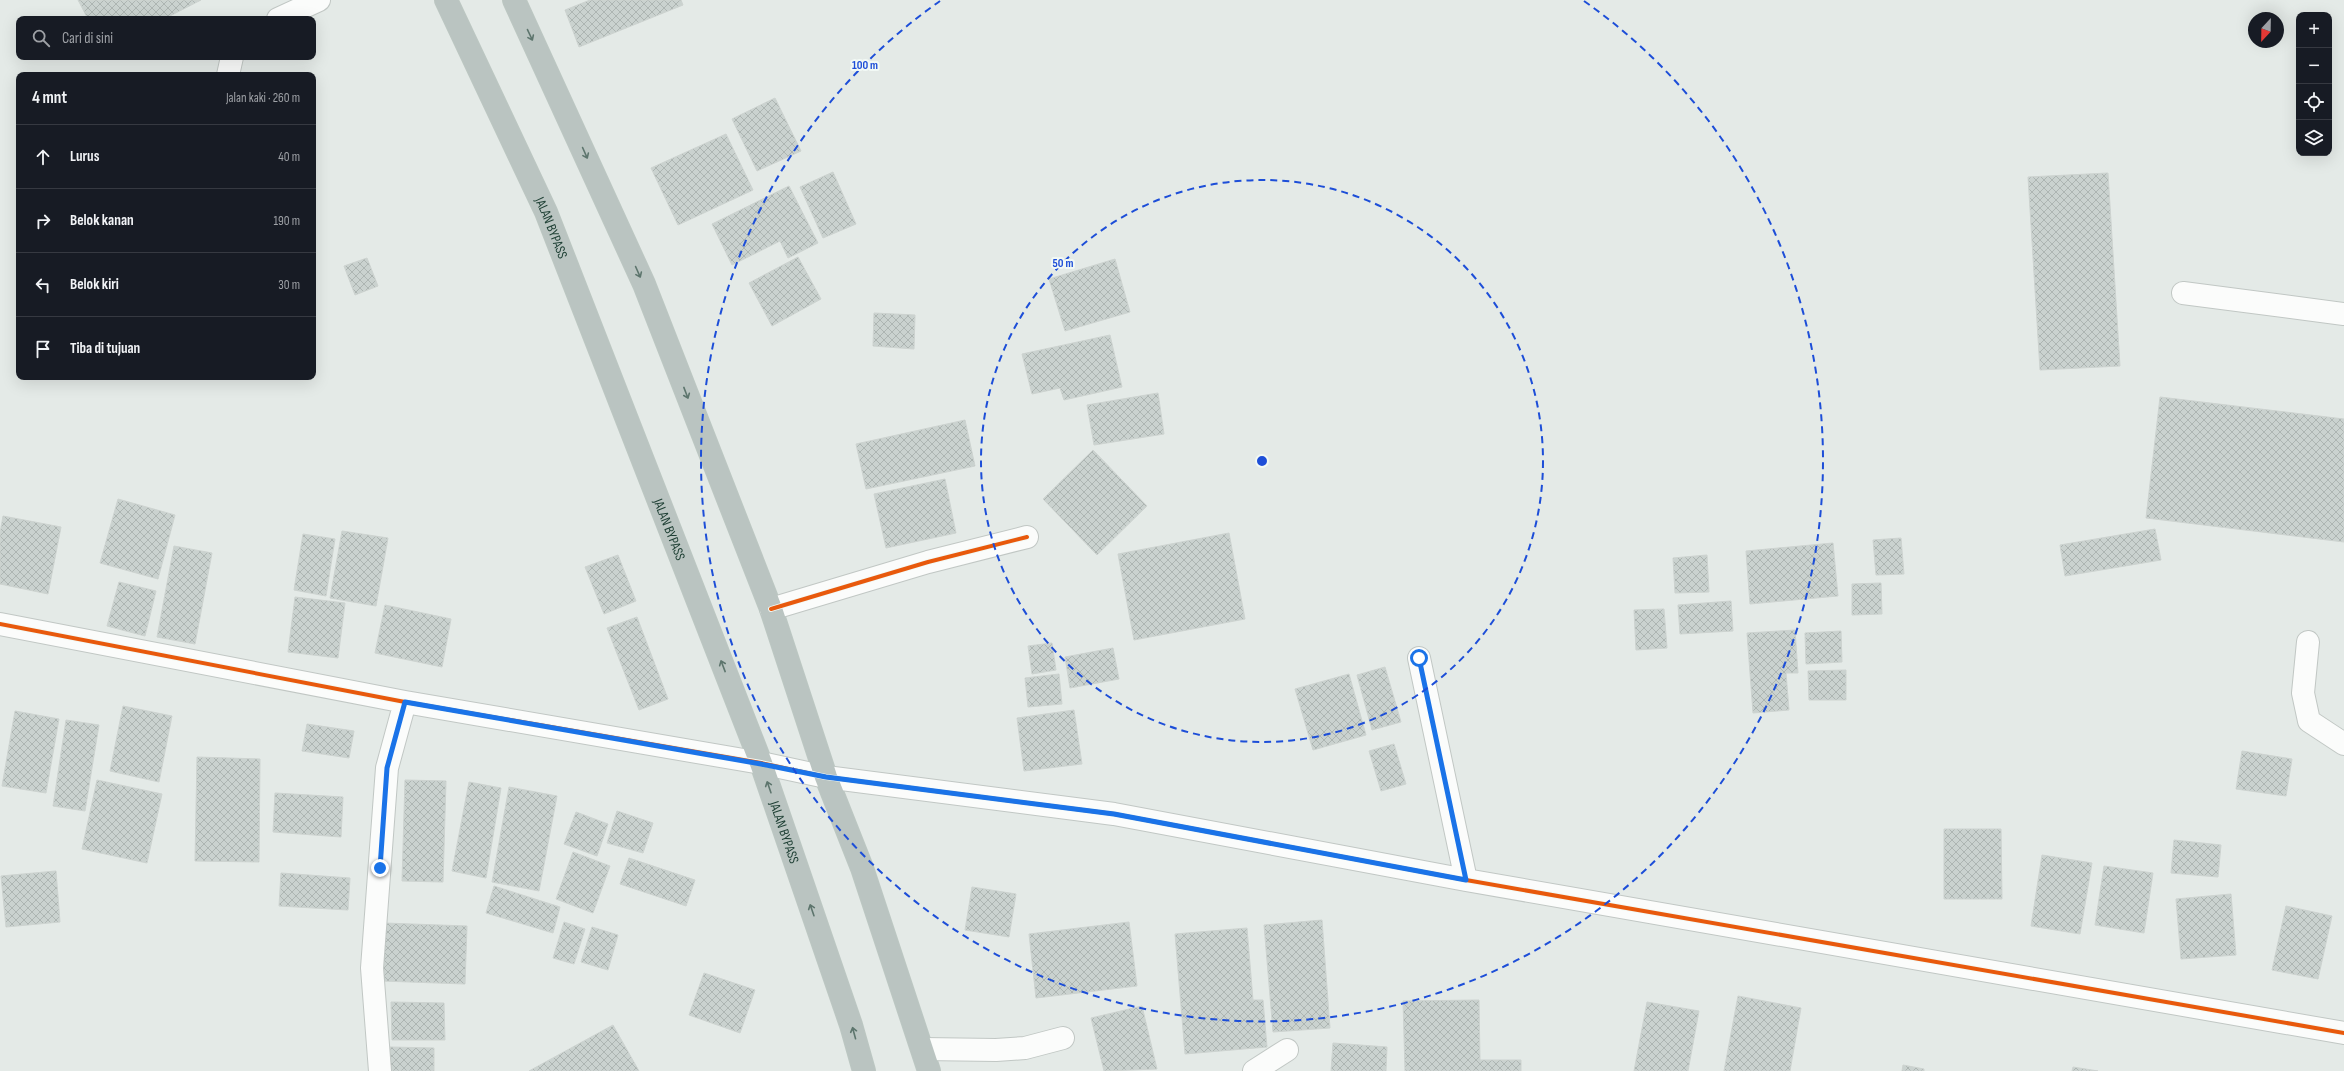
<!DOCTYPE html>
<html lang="id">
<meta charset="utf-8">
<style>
:root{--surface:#171b24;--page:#20242c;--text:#f1f3f6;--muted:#9ea1a6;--line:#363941}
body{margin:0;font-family:"Sofia Sans Condensed",sans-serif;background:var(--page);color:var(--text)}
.controls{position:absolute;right:12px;top:12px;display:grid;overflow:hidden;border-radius:8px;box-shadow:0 4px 16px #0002}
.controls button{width:36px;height:36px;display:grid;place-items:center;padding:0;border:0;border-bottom:1px solid var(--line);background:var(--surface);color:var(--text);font:20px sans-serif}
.compass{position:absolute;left:2248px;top:12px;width:36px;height:36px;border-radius:50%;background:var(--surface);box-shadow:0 4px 16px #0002;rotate:202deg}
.stop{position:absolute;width:12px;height:12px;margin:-9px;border:3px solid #1a73e8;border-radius:50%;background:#fff}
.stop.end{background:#1a73e8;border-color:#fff;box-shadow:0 1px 4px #0008}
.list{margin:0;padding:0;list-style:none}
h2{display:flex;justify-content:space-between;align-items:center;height:52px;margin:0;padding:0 16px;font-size:17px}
h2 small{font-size:13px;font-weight:400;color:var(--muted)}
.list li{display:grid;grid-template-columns:26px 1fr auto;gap:12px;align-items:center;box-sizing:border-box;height:64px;padding:0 16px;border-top:1px solid var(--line)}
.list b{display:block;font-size:15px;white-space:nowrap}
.list em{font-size:13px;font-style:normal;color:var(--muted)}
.icon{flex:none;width:22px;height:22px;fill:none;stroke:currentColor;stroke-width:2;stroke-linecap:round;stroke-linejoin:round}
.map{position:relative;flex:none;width:2344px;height:1071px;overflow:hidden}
.search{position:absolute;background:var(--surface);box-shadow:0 4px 16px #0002;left:16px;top:16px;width:300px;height:44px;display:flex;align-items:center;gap:10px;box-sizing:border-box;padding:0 14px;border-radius:8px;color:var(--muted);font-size:15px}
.panel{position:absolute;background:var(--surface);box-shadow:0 4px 16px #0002;left:16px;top:72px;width:300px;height:308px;border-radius:8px}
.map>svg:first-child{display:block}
</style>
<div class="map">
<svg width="2344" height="1071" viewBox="0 0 2344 1071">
<defs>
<pattern id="building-cross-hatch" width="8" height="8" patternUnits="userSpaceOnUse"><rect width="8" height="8" fill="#cad2cf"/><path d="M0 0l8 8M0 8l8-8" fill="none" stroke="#adb5b2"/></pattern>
</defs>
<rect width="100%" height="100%" fill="#e4eae7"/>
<!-- building -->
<path fill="url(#building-cross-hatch)" stroke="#cdd3d0" d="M78,0H201L164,19H88Z
M590,0H681L683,5L579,47L565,10Z
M775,98L801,151L757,171L732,119Z
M726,134L753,190L678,225L651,168Z
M833,172L856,224L823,238L800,187Z
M2108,173L2120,366L2040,370L2028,177Z
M789,186L818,243L788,258L780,241L732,265L712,224Z
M798,257L821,299L772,326L749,283Z
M367,258L378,286L355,295L344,266Z
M1115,259L1130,312L1065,331L1049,279Z
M874,313L915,315L914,349L873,346Z
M1110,335L1122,387L1064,400L1060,388L1032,394L1022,354Z
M1158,393L1164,434L1094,445L1087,405Z
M2160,397L2344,419V542L2146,518Z
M965,420L975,466L866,489L856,444Z
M1093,450L1147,506L1097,555L1043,499Z
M945,479L956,533L886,548L874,494Z
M118,499L175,515L158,579L100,563Z
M3,516L61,527L48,594L0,584V533Z
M2155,529L2161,560L2065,576L2060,545Z
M342,531L388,538L376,606L330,598Z
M1229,533L1245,619L1134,640L1118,554Z
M303,534L335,539L326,596L294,590Z
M1901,538L1904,574L1876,575L1873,540Z
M1833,543L1838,596L1750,604L1746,551Z
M174,546L212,553L195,644L157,637Z
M618,555L636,601L604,614L585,567Z
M1707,555L1709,592L1675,593L1673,558Z
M119,582L156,591L145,636L107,626Z
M1881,583L1882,614L1852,615V584Z
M295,597L345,603L338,658L288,652Z
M1731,601L1733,631L1680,634L1678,605Z
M385,605L451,619L442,667L375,653Z
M1664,609L1667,648L1636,650L1634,610Z
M637,617L668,699L639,710L607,628Z
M1795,630L1798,673H1786L1789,710L1753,713L1747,633Z
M1841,631L1842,662L1806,664L1805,633Z
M1052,643L1056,670L1032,674L1028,646Z
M1113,648L1119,679L1070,688L1065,657Z
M1385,667L1401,722L1372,730L1357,675Z
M1846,670V700H1809L1808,671Z
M1059,674L1062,704L1028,707L1025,678Z
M1349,674L1366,735L1313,750L1295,689Z
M123,706L172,716L159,782L110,771Z
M1074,710L1082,764L1024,771L1017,718Z
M15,711L59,719L46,793L2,786Z
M66,720L99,725L85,811L53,806Z
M307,724L354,731L349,758L302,751Z
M1394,744L1406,784L1381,791L1369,751Z
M2242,751L2292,759L2286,796L2236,789Z
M197,757L260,759L259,862L195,861Z
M97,780L162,794L147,863L82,849Z
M405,780L446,781L443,882L402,881Z
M469,782L501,788L486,878L452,871Z
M509,787L557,796L539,891L492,882Z
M275,793L343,797L341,837L273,832Z
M617,811L653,823L643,853L607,843Z
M576,812L608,824L597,856L564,844Z
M1944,829H2001L2002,899H1944Z
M2174,840L2221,845L2218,877L2171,873Z
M573,852L610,866L593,913L556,899Z
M2042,855L2092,863L2080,934L2031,926Z
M629,858L695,880L686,906L620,884Z
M2104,866L2153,873L2144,933L2095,925Z
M56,871L60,922L6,927L1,876Z
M281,873L350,878L348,910L279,906Z
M494,886L560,907L553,933L486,913Z
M972,887L1016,894L1009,937L965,930Z
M2231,894L2236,955L2181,959L2176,899Z
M2286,906L2332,916L2318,979L2272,970Z
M1322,920L1330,1028L1273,1032L1264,925Z
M564,922L585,929L574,964L553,958Z
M1129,922L1137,986L1036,998L1029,934Z
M384,923L467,926L465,984L382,981Z
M592,927L618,935L608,970L581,962Z
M1247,928L1253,1000H1263L1267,1047L1185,1054L1175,934Z
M704,973L755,990L740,1033L689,1015Z
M1738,996L1801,1008L1790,1071H1724Z
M1479,1000L1480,1060H1521V1071H1405L1403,1001Z
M391,1002L444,1003L445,1040H392Z
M1647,1002L1699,1011L1688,1071H1634Z
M1142,1006L1157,1069L1104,1071L1091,1018Z
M613,1025L639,1071H529Z
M1333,1043L1387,1047L1386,1071H1331Z
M390,1047L434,1048V1071H390Z
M1903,1065L1924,1069V1071H1902Z
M2073,1067L2098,1071H2072Z"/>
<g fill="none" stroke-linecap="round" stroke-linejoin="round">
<defs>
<path id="minor" d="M278,19L319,0
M228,75L232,57
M2183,293L2344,314
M771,609L928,562L1027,537
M0,624L405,702L761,763L826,777L1114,814L1466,880L2344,1033
M2308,642L2303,693L2309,721L2344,744
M1419,658L1466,880
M923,1049L996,1050L1025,1048L1063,1038
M380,1071L372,968L387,768L405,702
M1254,1071L1287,1050"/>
<g id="highway">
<path id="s1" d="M446,0L546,212L761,763L851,1025L864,1071"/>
<path d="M514,0L644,284L771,609L826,777L862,868L929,1071"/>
</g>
</defs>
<!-- minor casing -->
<use href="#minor" stroke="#c1c7c4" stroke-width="24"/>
<!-- highway casing -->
<use href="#highway" stroke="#bcc7c2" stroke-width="24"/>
<!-- minor -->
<use href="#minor" stroke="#fbfcfb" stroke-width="22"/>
<!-- highway -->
<use href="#highway" stroke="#bac4c1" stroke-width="22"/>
<defs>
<path id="cycleway" d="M771,609L928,562L1027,537
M0,624L405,702L761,763L826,777L1114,814L1466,880L2344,1033"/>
</defs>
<!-- cycleway casing -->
<use href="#cycleway" stroke="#f2f9f5" stroke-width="6"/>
<!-- cycleway -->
<use href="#cycleway" stroke="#e8590c" stroke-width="4"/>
</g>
<!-- one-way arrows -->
<defs><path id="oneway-shaft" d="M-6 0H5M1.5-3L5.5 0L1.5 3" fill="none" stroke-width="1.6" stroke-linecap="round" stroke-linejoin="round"/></defs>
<g stroke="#5d756d">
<use href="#oneway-shaft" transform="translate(530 35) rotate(65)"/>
<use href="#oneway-shaft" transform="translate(585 153) rotate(66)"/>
<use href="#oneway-shaft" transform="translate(638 272) rotate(66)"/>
<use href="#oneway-shaft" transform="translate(686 393) rotate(69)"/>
<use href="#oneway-shaft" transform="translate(723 666) rotate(-111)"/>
<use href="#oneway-shaft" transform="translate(769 787) rotate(-109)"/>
<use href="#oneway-shaft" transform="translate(812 910) rotate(-109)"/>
<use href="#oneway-shaft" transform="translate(854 1033) rotate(-105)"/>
</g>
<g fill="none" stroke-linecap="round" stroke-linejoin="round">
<!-- route -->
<path stroke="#1a73e8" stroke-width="5" d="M380,868L387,768L405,702L761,764L826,777L1114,814L1466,880L1419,658"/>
</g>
<!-- distance rings -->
<g fill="none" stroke="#1d4ed8" stroke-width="2" stroke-dasharray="7 5">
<circle cx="1262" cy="461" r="281"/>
<path d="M1584 1A561 561 0 1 1 940 1"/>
</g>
<g text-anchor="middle" stroke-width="4" stroke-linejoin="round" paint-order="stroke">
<!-- street labels -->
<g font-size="14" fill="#1f4035" stroke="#f2f9f5">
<text dy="5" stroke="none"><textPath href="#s1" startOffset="251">JALAN BYPASS</textPath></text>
<text dy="5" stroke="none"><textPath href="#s1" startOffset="575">JALAN BYPASS</textPath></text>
<text dy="5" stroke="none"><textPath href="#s1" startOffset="899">JALAN BYPASS</textPath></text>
</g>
</g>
<circle cx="1262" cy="461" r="6" fill="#1d4ed8" stroke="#f2f9f5" stroke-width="2"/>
<g font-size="12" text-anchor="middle" font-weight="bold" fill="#1d4ed8" stroke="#f2f9f5" stroke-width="4" stroke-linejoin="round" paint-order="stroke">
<text x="865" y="69">100 m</text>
<text x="1063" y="267">50 m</text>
</g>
</svg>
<div class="controls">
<button>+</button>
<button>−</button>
<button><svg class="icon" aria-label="locate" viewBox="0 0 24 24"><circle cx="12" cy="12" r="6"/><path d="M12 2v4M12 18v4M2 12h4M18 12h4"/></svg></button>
<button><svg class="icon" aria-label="layers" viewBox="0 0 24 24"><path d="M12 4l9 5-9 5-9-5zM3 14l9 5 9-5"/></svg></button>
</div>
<svg class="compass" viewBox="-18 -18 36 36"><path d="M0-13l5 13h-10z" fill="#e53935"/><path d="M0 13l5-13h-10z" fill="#9ea1a6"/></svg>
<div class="stop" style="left:1419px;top:658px"></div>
<div class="stop end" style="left:380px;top:868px"></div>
<div class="search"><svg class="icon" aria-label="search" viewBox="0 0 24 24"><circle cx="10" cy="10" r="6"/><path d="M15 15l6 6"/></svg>Cari di sini</div>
<section class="panel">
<h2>4 mnt<small>Jalan kaki · 260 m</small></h2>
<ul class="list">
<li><svg class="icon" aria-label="ahead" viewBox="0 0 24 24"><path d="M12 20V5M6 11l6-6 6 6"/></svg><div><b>Lurus</b></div><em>40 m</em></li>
<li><svg class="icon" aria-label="right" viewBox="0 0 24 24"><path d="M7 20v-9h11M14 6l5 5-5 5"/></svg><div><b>Belok kanan</b></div><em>190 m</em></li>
<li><svg class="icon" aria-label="left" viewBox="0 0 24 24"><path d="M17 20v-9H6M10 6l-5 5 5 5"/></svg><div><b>Belok kiri</b></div><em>30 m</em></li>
<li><svg class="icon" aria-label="arrive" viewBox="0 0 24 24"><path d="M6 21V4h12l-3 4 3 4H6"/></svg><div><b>Tiba di tujuan</b></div></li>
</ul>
</section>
</div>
